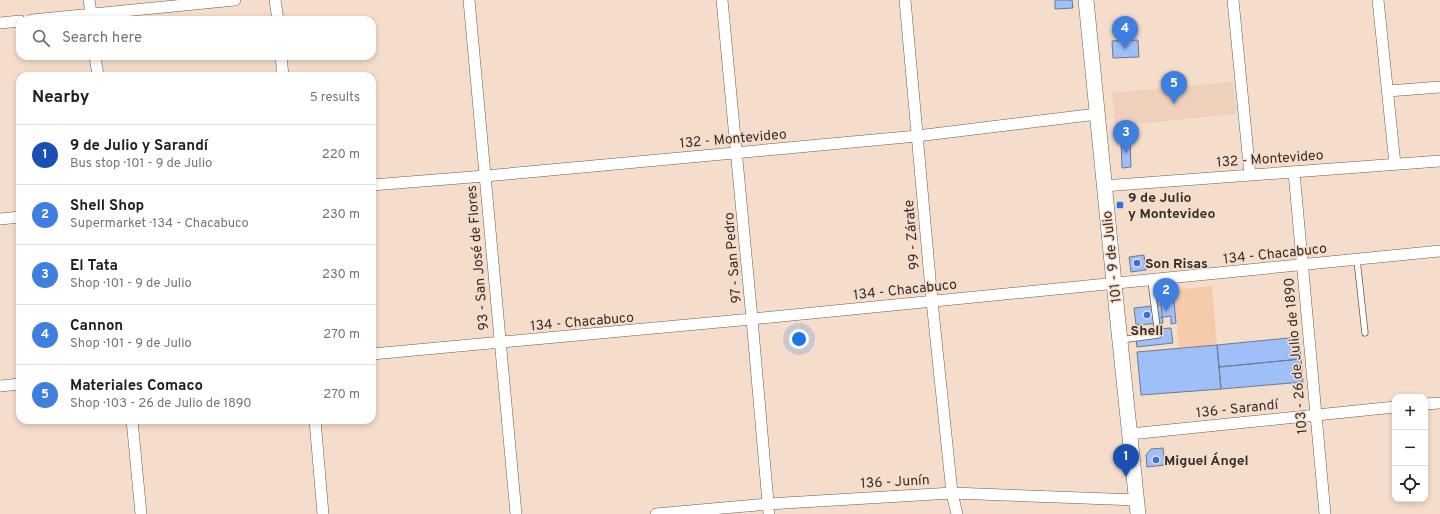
<!DOCTYPE html>
<meta charset="utf-8">
<style>
:root{--surface:#fff;--page:#f2f2f2;--text:#202124;--muted:#757577;--line:#e0e0e0;--accent:#3470de}
body{margin:0;font-family:Overpass,sans-serif;background:var(--page);color:var(--text)}
.controls{position:absolute;right:12px;bottom:12px;display:grid;overflow:hidden;border-radius:8px;box-shadow:0 2px 6px #0003}
.controls button{width:36px;height:36px;display:grid;place-items:center;padding:0;border:0;border-bottom:1px solid var(--line);background:var(--surface);color:var(--text);font:20px sans-serif}
.you{position:absolute;left:799px;top:339px;width:14px;height:14px;margin:-10px;border:3px solid #fff;border-radius:50%;background:#1a73e8;box-shadow:0 0 0 6px #1a73e833}
.badge{display:grid;place-items:center;width:26px;height:26px;border-radius:50%;background:var(--accent);color:#fff;font-size:13px;font-weight:700}
.pin{position:absolute;translate:-50% -33px;filter:drop-shadow(0 1px 2px #0008)}
.pin::after{content:'';position:absolute;top:21px;width:14px;height:12px;background:inherit;clip-path:polygon(0 0,100% 0,50% 100%)}
.list{margin:0;padding:0;list-style:none}
h2{display:flex;justify-content:space-between;align-items:center;height:52px;margin:0;padding:0 16px;font-size:17px}
h2 small{font-size:13px;font-weight:400;color:var(--muted)}
.list li{display:grid;grid-template-columns:26px 1fr auto;gap:12px;align-items:center;box-sizing:border-box;height:60px;padding:0 16px;border-top:1px solid var(--line)}
.list b{display:block;font-size:15px;white-space:nowrap}
.list p{margin:0;font-size:13px;white-space:nowrap;color:var(--muted)}
.list em{font-size:13px;font-style:normal;color:var(--muted)}
.icon{flex:none;width:22px;height:22px;fill:none;stroke:currentColor;stroke-width:2;stroke-linecap:round;stroke-linejoin:round}
.map{position:relative;flex:none;width:1440px;height:514px;overflow:hidden}
.search{position:absolute;background:var(--surface);box-shadow:0 2px 6px #0003;left:16px;top:16px;width:360px;height:44px;display:flex;align-items:center;gap:10px;box-sizing:border-box;padding:0 14px;border-radius:12px;color:var(--muted);font-size:15px}
.panel{position:absolute;background:var(--surface);box-shadow:0 2px 6px #0003;left:16px;top:72px;width:360px;height:352px;border-radius:12px}
.map>svg:first-child{display:block}
</style>
<div class="map">
<svg width="1440" height="514" viewBox="0 0 1440 514">
<rect width="100%" height="100%" fill="#f5ddcc"/>
<!-- built -->
<path fill="#efd1bb" d="M1233,82L1236,114L1115,126L1112,93Z"/>
<!-- green -->
<path fill="#f6cbaa" d="M1212,286L1217,345L1179,348L1173,290Z"/>
<!-- building -->
<path fill="#9ebff8" stroke="#6e7a8e" d="M1055,0H1072L1073,8L1055,9Z
M1138,40L1139,57L1113,58L1112,41Z
M1121,138H1130L1131,167L1122,168Z
M1144,255L1146,270L1131,272L1129,257Z
M1173,290L1176,323L1171,324V316L1158,318L1156,292Z
M1161,305L1163,323L1136,325L1134,308Z
M1171,328L1173,343L1137,347L1135,331Z
M1299,337L1301,359L1219,367L1217,345Z
M1217,345L1221,389L1141,395L1137,352Z
M1301,359L1303,382L1221,389L1219,367Z
M1163,448L1165,465L1147,467L1146,455L1151,449Z"/>
<g fill="none" stroke-linecap="round" stroke-linejoin="round">
<defs>
<path id="lane" d="M1357,260L1365,333
M1120,340L1158,335L1151,281"/>
<path id="street" d="M89,0L92,20
M275,0L278,20
M469,0L516,514
M722,0L752,319L769,514
M905,0L932,301L952,493L957,514
M1233,0L1250,175
M1378,0L1395,164
M32,20L235,0
M0,23L20,21
M95,56L98,76
M281,56L283,76
M1388,91L1440,87
M1294,172L1325,514
M372,185L485,176L917,136L1097,114
M1103,186L1440,161
M0,219L20,217
M372,354L752,319L1440,251
M0,386L20,384
M1425,404L1440,403
M132,420L141,514
M315,420L323,514
M1130,434L1395,407
M656,514L768,504L952,493L1137,500"/>
<path id="secondary" d="M1086,0L1116,303L1138,514"/>
</defs>
<!-- lane casing -->
<use href="#lane" stroke="#705c4d" stroke-width="7"/>
<!-- street casing -->
<use href="#street" stroke="#705c4d" stroke-width="12"/>
<!-- secondary casing -->
<use href="#secondary" stroke="#705c4d" stroke-width="16"/>
<!-- lane -->
<use href="#lane" stroke="#fff" stroke-width="5.5"/>
<!-- street -->
<use href="#street" stroke="#fff" stroke-width="11"/>
<!-- secondary -->
<use href="#secondary" stroke="#fff" stroke-width="15"/>
</g>
<!-- markers -->
<g fill="#3470de" stroke="#f5ddcc" stroke-width="1.5">
<rect x="1116" y="201" width="8" height="8" rx="2"/>
<circle cx="1137" cy="263" r="4"/>
<circle cx="1147" cy="315" r="4"/>
<circle cx="1156" cy="460" r="4"/>
</g>
<g text-anchor="middle" stroke-width="3" stroke-linejoin="round" paint-order="stroke">
<!-- street labels -->
<g font-size="14" fill="#372e27" stroke="#f5ddcc">
<text transform="translate(733 138) rotate(-5)" y="5">132 - Montevideo</text>
<text transform="translate(1270 158) rotate(-4)" y="5">132 - Montevideo</text>
<text transform="translate(911 235) rotate(-95)" y="5">99 - Zárate</text>
<text transform="translate(1275 253) rotate(-6)" y="5">134 - Chacabuco</text>
<text transform="translate(1111 257) rotate(-96)" y="5">101 - 9 de Julio</text>
<text transform="translate(477 258) rotate(-95)" y="5">93 - San José de Flores</text>
<text transform="translate(732 258) rotate(-95)" y="5">97 - San Pedro</text>
<text transform="translate(905 289) rotate(-6)" y="5">134 - Chacabuco</text>
<text transform="translate(582 321) rotate(-5)" y="5">134 - Chacabuco</text>
<text transform="translate(1295 356) rotate(-95)" y="5">103 - 26 de Julio de 1890</text>
<text transform="translate(1237 408) rotate(-6)" y="5">136 - Sarandí</text>
<text transform="translate(895 481) rotate(-3)" y="5">136 - Junín</text>
</g>
<!-- poi labels -->
<g font-size="14" font-weight="bold" fill="#372e27" stroke="#f5ddcc" text-anchor="start">
<text x="1128" y="202">9 de Julio<tspan x="1128" dy="16">y Montevideo</tspan></text>
<text x="1145" y="268">Son Risas</text>
<text x="1147" y="335" text-anchor="middle">Shell</text>
<text x="1164" y="465">Miguel Ángel</text>
</g>
</g>
</svg>
<div class="controls">
<button>+</button>
<button>−</button>
<button><svg class="icon" aria-label="locate" viewBox="0 0 24 24"><circle cx="12" cy="12" r="6"/><path d="M12 2v4M12 18v4M2 12h4M18 12h4"/></svg></button>
</div>
<div class="you"></div>
<div class="pin badge" style="left:1126px;top:477px;background:#1a4fb4">1</div>
<div class="pin badge" style="left:1166px;top:311px;background:#3f7fe0">2</div>
<div class="pin badge" style="left:1126px;top:153px;background:#3f7fe0">3</div>
<div class="pin badge" style="left:1125px;top:49px;background:#3f7fe0">4</div>
<div class="pin badge" style="left:1174px;top:104px;background:#3f7fe0">5</div>
<div class="search"><svg class="icon" aria-label="search" viewBox="0 0 24 24"><circle cx="10" cy="10" r="6"/><path d="M15 15l6 6"/></svg>Search here</div>
<section class="panel">
<h2>Nearby<small>5 results</small></h2>
<ul class="list">
<li><span class="badge" style="background:#1a4fb4">1</span><div><b>9 de Julio y Sarandí</b><p>Bus stop · 101 - 9 de Julio</p></div><em>220 m</em></li>
<li><span class="badge" style="background:#3f7fe0">2</span><div><b>Shell Shop</b><p>Supermarket · 134 - Chacabuco</p></div><em>230 m</em></li>
<li><span class="badge" style="background:#3f7fe0">3</span><div><b>El Tata</b><p>Shop · 101 - 9 de Julio</p></div><em>230 m</em></li>
<li><span class="badge" style="background:#3f7fe0">4</span><div><b>Cannon</b><p>Shop · 101 - 9 de Julio</p></div><em>270 m</em></li>
<li><span class="badge" style="background:#3f7fe0">5</span><div><b>Materiales Comaco</b><p>Shop · 103 - 26 de Julio de 1890</p></div><em>270 m</em></li>
</ul>
</section>
</div>
